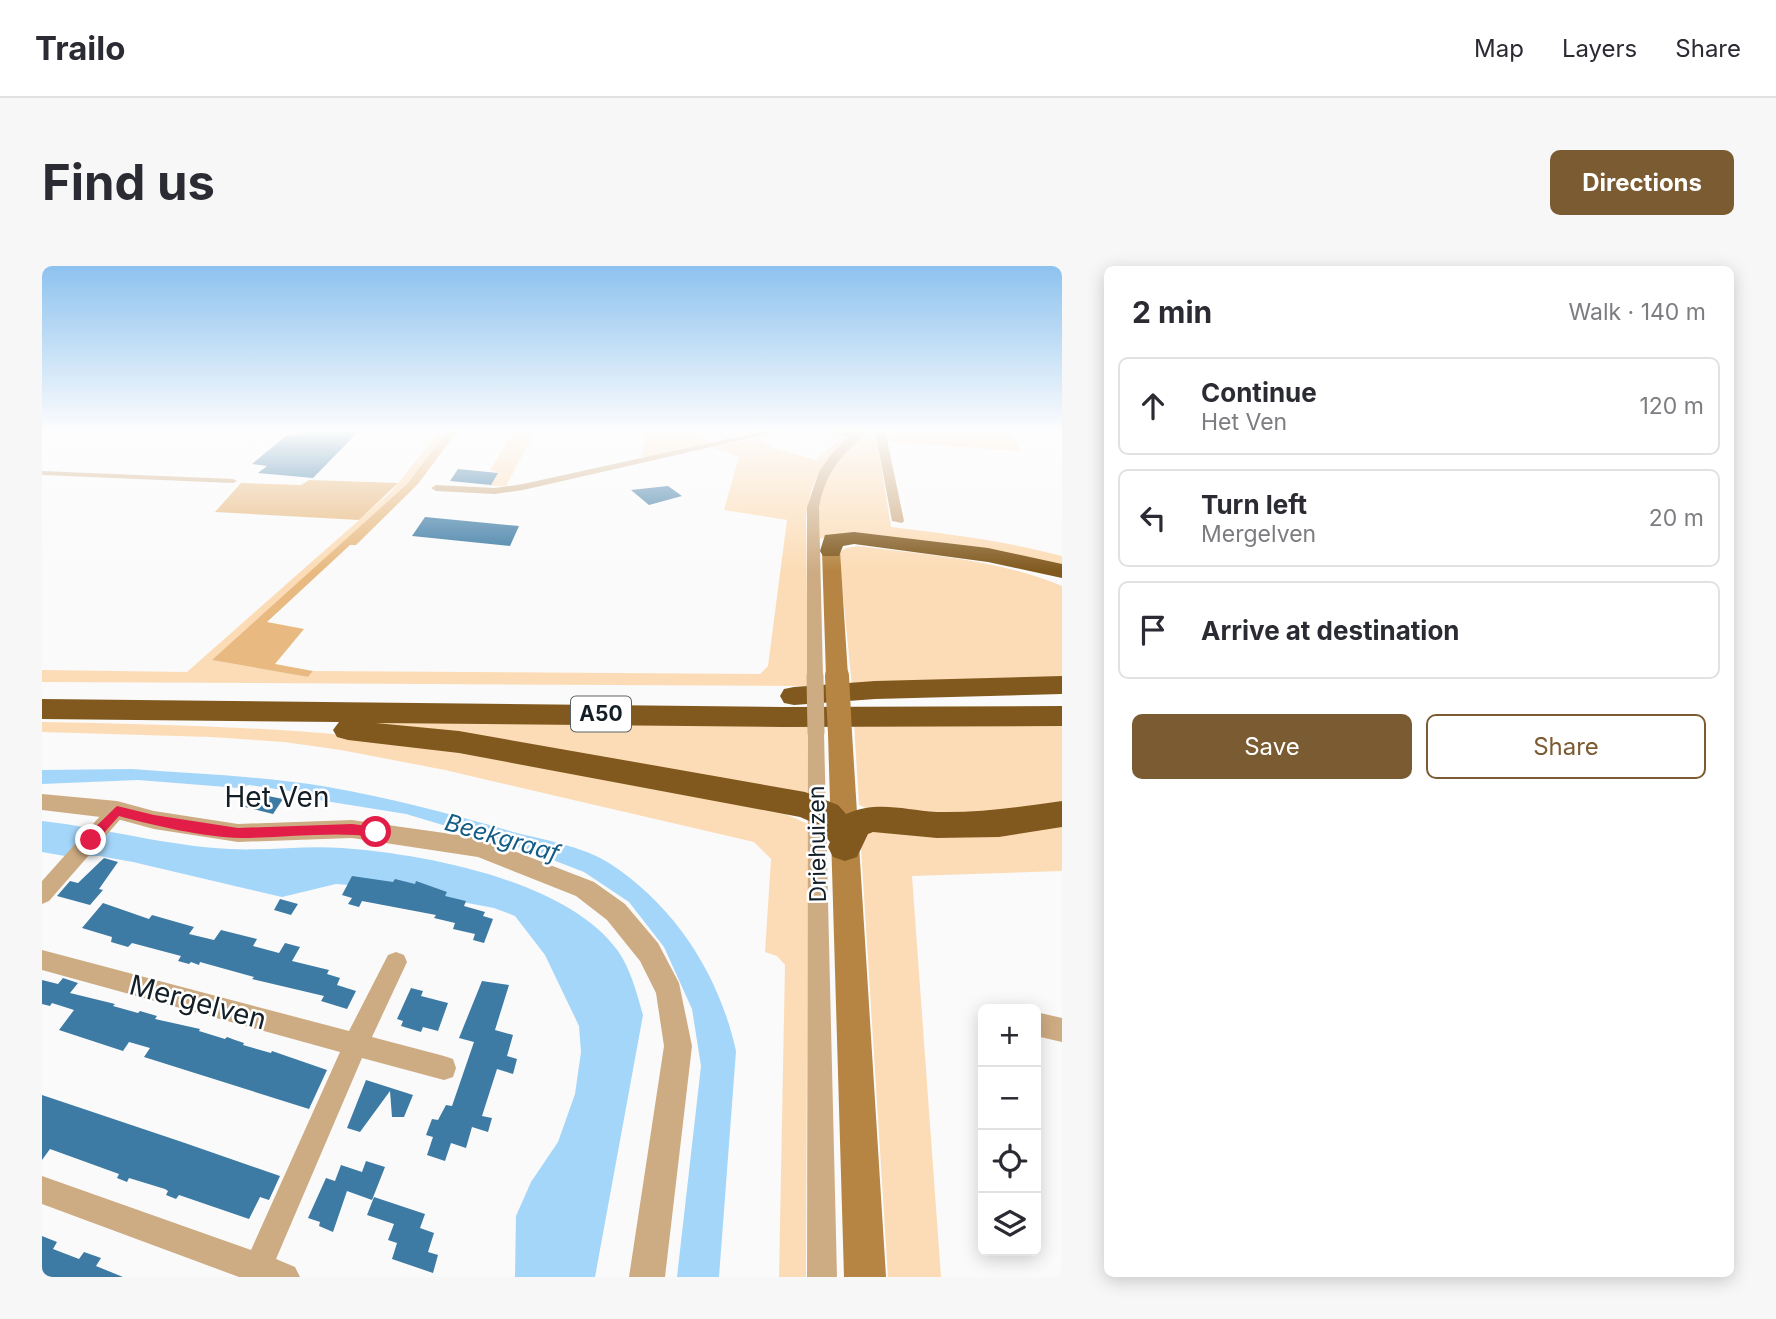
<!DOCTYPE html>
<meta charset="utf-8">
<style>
:root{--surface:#fff;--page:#f7f7f7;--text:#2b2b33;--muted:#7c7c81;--line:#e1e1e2;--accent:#7b5b31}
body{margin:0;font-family:Inter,sans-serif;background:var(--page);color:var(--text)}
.controls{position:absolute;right:21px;bottom:21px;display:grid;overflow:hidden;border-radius:10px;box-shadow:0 4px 18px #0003}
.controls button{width:63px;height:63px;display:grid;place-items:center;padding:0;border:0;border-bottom:2px solid var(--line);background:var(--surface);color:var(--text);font:35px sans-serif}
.stop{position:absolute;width:21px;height:21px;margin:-16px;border:5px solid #e11d48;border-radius:50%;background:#fff}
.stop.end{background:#e11d48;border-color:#fff;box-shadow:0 2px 7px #0008}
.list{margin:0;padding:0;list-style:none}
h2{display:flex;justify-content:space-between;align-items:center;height:91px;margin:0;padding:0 28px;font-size:30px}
h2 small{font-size:23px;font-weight:400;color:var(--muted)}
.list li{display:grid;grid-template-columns:46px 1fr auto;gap:21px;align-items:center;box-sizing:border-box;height:98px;margin:0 14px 14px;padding:0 14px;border:2px solid var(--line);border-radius:10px}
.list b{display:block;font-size:26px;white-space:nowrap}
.list p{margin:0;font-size:23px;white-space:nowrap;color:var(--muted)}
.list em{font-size:23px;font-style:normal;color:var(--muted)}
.actions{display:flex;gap:14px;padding:21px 28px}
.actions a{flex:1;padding:16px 0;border:2px solid var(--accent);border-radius:10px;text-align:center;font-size:24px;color:var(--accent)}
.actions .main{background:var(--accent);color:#fff}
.icon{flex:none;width:38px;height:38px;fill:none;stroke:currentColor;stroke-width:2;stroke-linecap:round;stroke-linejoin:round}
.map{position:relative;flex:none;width:1020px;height:1011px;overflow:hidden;border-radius:10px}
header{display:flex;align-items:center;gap:42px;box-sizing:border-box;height:98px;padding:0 35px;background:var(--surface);border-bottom:2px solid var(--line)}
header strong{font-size:33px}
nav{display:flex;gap:38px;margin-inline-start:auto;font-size:24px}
.intro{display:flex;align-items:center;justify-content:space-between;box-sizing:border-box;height:168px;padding:0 42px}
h1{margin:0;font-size:49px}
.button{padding:18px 32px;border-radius:10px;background:var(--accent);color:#fff;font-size:24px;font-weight:700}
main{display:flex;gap:42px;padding:0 42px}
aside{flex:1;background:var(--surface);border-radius:10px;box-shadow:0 4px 18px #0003}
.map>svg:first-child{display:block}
</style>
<header>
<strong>Trailo</strong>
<nav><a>Map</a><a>Layers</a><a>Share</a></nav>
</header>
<div class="intro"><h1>Find us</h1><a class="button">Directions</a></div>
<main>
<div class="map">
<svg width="1020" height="1011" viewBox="0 0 1020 1011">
<rect width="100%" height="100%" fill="#fafafa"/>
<!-- green -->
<path fill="#fcdcb6" d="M398,164H406L365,218L171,394L266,411L271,405L718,408L726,400L745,254L682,244L697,190L670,182L715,172L731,182L774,194L803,168L807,172C781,194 768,217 764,251L766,420L0,416V404L145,406L350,225Z
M473,164H494L464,220H447L455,206L448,204Z
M605,164H651L669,177L599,192Z
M846,164H968L978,185L849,176Z
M821,170L835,174L849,261C907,268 963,275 1020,290V303L838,273L794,268L778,273L776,222L812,175Z
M816,280C885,289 955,293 1020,320V415L810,421L797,287L804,282Z
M305,455L766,457V535Z
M0,456C101,458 202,460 302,469C450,482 596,518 741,547L766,558L764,1011H737L743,699L735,690L723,686L729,593L712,576L403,504L299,484L242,476L169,471L0,466Z
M812,457L1020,458V539L966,551L831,545L817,539Z
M1020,558V605L870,610L899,1011H846L818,566Z"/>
<!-- forest -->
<path fill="#e8ba81" d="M406,164H416L376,218L314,279H308L225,356L262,363L233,398L271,405L266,411L170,394L365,218Z
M267,214L356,217L317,254L173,246L199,217L259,219Z"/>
<!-- water -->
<path fill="#a4d6fa" d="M90,503C155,508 221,510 286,521C348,532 410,548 471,566C502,574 540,580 567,597C633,640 677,708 694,785L677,1011H635L659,800L650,743L622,681L587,636L542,606L485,584L364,548L252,530L248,525L207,519L197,522L96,514L0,518V504Z
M0,555C63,562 124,580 188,583C225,585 263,579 300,582C382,588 525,614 576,685C589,704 595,728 601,749L553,1011H473L474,950L489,916L516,876L533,828L539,786L537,760L503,689L473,650L452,642L346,622L294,618L240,631L91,596L57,590H23L0,586Z"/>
<!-- building -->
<path fill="#3d7ba4" d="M265,164H318L271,212L216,207L225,200L210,198L244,170L261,167Z
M416,203L456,207L449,219L408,215Z
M626,220L640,230L607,239L589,224Z
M383,251L477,260L468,280L370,270Z
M205,526L241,533L231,548L203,541L205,538L197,536Z
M62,592L76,596L57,623L61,624L48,639L15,630L28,615L36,617Z
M310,610L351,616L353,613L373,618L374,615L405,626L403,630L424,635L422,640L443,646L441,650L451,653L442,677L431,674L433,668L411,663L413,657L392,652L394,649L320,635L317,641L306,638L310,632L300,629Z
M238,633L256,638L249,649L232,644Z
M61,637L107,653L110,649L152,661L147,668L172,674L179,664L215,673L211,680L237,687L243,677L258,681L250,695L287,704L285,708L298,712L295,719L314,725L305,743L279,735L282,730L210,713L212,711L158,696L157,699L149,696L147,698L136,695L139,690L90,677L86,681L69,676L70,671L40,662Z
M21,712L36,717L28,727L73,738L71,740L96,747L98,745L115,750L113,753L158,763L157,765L183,773L185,771L193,774L202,777L201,779L229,787L230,785L285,804L267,843L102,791L108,782L87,776L81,785L17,764L32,744L10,737L8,740L0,738V714L16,718Z
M440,715L467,719L453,764L471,769L465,790L475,793L471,808L455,803L440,850L450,852L446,866L430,861L424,882L409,877L403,895L385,889L391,871L384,869L390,853L396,854L404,839L410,840L432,776L417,772Z
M369,722L381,725L379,730L406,737L396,765L381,761L379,766L359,760L361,755L355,753Z
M324,814L371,829L362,851H350L348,825L318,866L305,862Z
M0,829L140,876L238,910L227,934L218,931L207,953L137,929L134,933L124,929L126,925L123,923L87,912L85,916L75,912L77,908L8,883L0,894Z
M324,895L343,901L330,934L305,925L291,966L277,960L278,956L266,952L284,912L293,915L299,899L320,906Z
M332,931L383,948L378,962L392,967L386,986L396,989L391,1007L350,993L355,977L346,974L352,958L325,949Z
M0,970L15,976L11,983L37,993L42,986L59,992L54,1000L81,1011H0Z"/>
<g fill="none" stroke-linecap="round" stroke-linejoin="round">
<!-- pedestrian -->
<path fill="#ceac83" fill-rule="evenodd" d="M0,205L191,213L195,215L191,217L0,209Z"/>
<!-- minor -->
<path fill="#ceac83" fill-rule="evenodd" d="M727,164H744L481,224L453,228L394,225L389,222L394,219L453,222L481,218Z
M782,164H827C800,191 785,201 777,241L781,410L773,415L765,410V241L777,206L791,186L807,171Z
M833,164H843L862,255L860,257L850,255Z
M774,461L782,467L795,1011H765L766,467Z
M75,537L82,539L84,544L82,549L7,635L0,638V615L68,539Z
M0,684L307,765L346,689L354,686L362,689L365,696L330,771L402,790L411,793L414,802L411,811L402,814L320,792L234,993L253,1001L258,1011H197L0,938V910L209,984L298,786L0,704Z
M994,746L1020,752V776L994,770Z"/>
<!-- tertiary -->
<path fill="#ceac83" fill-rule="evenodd" d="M0,528L75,535L112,545L196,558L310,554L438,572L552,616L583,638L616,677L637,717L650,780L623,1011H587L622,780L614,727L598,695L565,654L534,630L436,591L310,572L196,576L112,563L75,553L0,544Z"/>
<!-- secondary -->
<path fill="#b68543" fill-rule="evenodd" d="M789,280L798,285L806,410L803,415H787L784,410L780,285Z
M798,459L806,461L810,467L844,1011H802L786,467L790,461Z"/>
<!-- motorway -->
<path fill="#81591e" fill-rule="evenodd" d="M812,266L946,282L1020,298V312L946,296L812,278L801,280L797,290H781L778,285L783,269Z
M1020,410V428L833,433L752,439L742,437L738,430L742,423L752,421L833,415Z
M0,433L740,441L1020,440V460L740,461L334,457L417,465L763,526L796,539L804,548C836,534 862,544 895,546C937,547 978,541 1020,535V561L957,571L895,572L831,566L826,568L815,591L803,595L791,591L786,581L788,576L772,557L758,551L417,487L306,474L295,471L291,464L297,456L0,453Z"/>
<!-- minor-bridge -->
<path stroke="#ceac83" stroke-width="17" d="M773,410L774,467"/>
<!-- secondary-bridge -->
<path stroke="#b68543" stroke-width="24" d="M795,410L798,467"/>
</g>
<!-- sky -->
<linearGradient id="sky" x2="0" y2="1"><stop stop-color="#8dc2ef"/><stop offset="0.54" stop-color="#fdfdfd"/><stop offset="1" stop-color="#fdfdfd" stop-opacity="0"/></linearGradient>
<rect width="1020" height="305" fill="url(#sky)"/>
<!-- route -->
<path fill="#e11d48" d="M75,540L112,549L196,562L310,558L334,561L340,566L334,571C289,565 244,572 199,572C161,571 114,560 77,550L53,577H44V570Z"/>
<g text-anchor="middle" stroke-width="5" stroke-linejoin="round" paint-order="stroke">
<!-- shield labels -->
<rect fill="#fff" stroke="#5a6267" stroke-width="2" x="529" y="430.5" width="60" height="35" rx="5"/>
<g font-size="21" font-weight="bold" fill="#131e26">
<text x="559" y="455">A50</text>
</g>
<!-- street labels -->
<g font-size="23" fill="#131e26" stroke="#fff">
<text transform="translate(775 578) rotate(-91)" y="8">Driehuizen</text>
</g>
<!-- water labels -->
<g font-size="24" font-style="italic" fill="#125c86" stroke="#fff">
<text transform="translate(460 572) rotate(16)" y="8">Beekgraaf</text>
</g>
<!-- near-street labels -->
<g font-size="28" fill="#131e26" stroke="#fff">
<text x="235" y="541">Het Ven</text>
<text transform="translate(156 736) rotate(15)" y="10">Mergelven</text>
</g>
</g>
</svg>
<div class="controls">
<button>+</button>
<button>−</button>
<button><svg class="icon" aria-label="locate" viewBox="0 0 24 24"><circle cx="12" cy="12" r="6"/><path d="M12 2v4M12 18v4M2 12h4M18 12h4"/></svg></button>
<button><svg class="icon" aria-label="layers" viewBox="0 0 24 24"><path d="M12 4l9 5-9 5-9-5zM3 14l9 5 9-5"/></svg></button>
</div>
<div class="stop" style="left:334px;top:566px"></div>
<div class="stop end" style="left:49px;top:574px"></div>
</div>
<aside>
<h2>2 min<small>Walk · 140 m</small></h2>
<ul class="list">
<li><svg class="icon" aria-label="ahead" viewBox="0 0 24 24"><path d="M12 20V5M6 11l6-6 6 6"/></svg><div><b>Continue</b><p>Het Ven</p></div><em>120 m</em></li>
<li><svg class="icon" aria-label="left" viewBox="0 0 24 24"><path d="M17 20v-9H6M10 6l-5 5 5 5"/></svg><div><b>Turn left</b><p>Mergelven</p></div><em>20 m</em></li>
<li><svg class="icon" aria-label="arrive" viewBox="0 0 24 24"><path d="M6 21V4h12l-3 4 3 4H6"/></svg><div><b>Arrive at destination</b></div></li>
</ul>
<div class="actions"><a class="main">Save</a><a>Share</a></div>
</aside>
</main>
